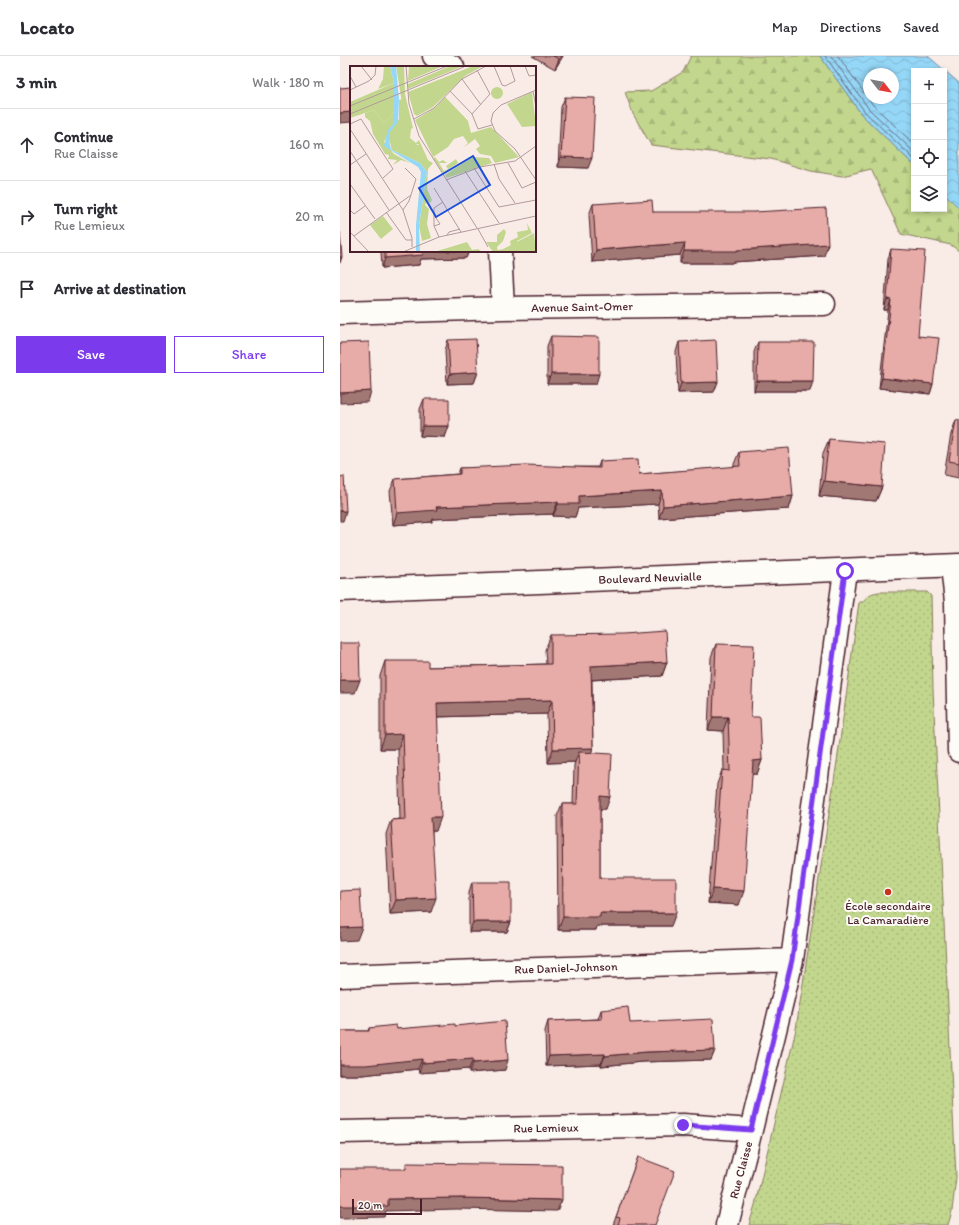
<!DOCTYPE html>
<meta charset="utf-8">
<style>
:root{--surface:#fff;--page:#f7f7f7;--text:#2b2b33;--muted:#7c7c81;--line:#e1e1e2;--accent:#7c3aed}
body{margin:0;font-family:Itim,sans-serif;background:var(--page);color:var(--text)}
.controls{position:absolute;right:12px;top:12px;display:grid;overflow:hidden;border-radius:0px;box-shadow:0 2px 6px #0003}
.controls button{width:36px;height:36px;display:grid;place-items:center;padding:0;border:0;border-bottom:1px solid var(--line);background:var(--surface);color:var(--text);font:20px sans-serif}
.compass{position:absolute;left:523px;top:12px;width:36px;height:36px;border-radius:50%;background:var(--surface);box-shadow:0 2px 6px #0003;rotate:121deg}
.scale{position:absolute;left:12px;bottom:10px;width:70px;box-sizing:border-box;padding-left:4px;border:2px solid #4a1f2b;border-top:0;font-size:11px;line-height:14px;white-space:nowrap;color:#4a1f2b;-webkit-text-stroke:3px #fdfcf7;paint-order:stroke}
.stop{position:absolute;width:12px;height:12px;margin:-9px;border:3px solid #7c3aed;border-radius:50%;background:#fff}
.stop.end{background:#7c3aed;border-color:#fff;box-shadow:0 1px 4px #0008}
.list{margin:0;padding:0;list-style:none}
h2{display:flex;justify-content:space-between;align-items:center;height:52px;margin:0;padding:0 16px;font-size:17px}
h2 small{font-size:13px;font-weight:400;color:var(--muted)}
.list li{display:grid;grid-template-columns:26px 1fr auto;gap:12px;align-items:center;box-sizing:border-box;height:72px;padding:0 16px;border-top:1px solid var(--line)}
.list b{display:block;font-size:15px;white-space:nowrap}
.list p{margin:0;font-size:13px;white-space:nowrap;color:var(--muted)}
.list em{font-size:13px;font-style:normal;color:var(--muted)}
.actions{display:flex;gap:8px;padding:12px 16px}
.actions a{flex:1;padding:9px 0;border:1px solid var(--accent);border-radius:0px;text-align:center;font-size:14px;color:var(--accent)}
.actions .main{background:var(--accent);color:#fff}
.icon{flex:none;width:22px;height:22px;fill:none;stroke:currentColor;stroke-width:2;stroke-linecap:round;stroke-linejoin:round}
.map{position:relative;flex:none;width:619px;height:1169px;overflow:hidden}
header{display:flex;align-items:center;gap:24px;box-sizing:border-box;height:56px;padding:0 20px;background:var(--surface);border-bottom:1px solid var(--line)}
header strong{font-size:19px}
nav{display:flex;gap:22px;margin-inline-start:auto;font-size:14px}
main{display:flex}
aside{flex:1;background:var(--surface)}
.map>svg:first-child{display:block}
</style>
<header>
<strong>Locato</strong>
<nav><a>Map</a><a>Directions</a><a>Saved</a></nav>
</header>
<main>
<aside>
<h2>3 min<small>Walk · 180 m</small></h2>
<ul class="list">
<li><svg class="icon" aria-label="ahead" viewBox="0 0 24 24"><path d="M12 20V5M6 11l6-6 6 6"/></svg><div><b>Continue</b><p>Rue Claisse</p></div><em>160 m</em></li>
<li><svg class="icon" aria-label="right" viewBox="0 0 24 24"><path d="M7 20v-9h11M14 6l5 5-5 5"/></svg><div><b>Turn right</b><p>Rue Lemieux</p></div><em>20 m</em></li>
<li><svg class="icon" aria-label="arrive" viewBox="0 0 24 24"><path d="M6 21V4h12l-3 4 3 4H6"/></svg><div><b>Arrive at destination</b></div></li>
</ul>
<div class="actions"><a class="main">Save</a><a>Share</a></div>
</aside>
<div class="map">
<svg width="619" height="1169" viewBox="0 0 619 1169">
<defs>
<pattern id="green-dots" width="8" height="8" patternUnits="userSpaceOnUse"><rect width="8" height="8" fill="#c2d78d"/><path d="M2 2h.1M6 6h.1" fill="none" stroke="#a8b87a" stroke-width="1.8" stroke-linecap="round"/></pattern>
<pattern id="forest-firs" width="22" height="20" patternUnits="userSpaceOnUse"><rect width="22" height="20" fill="#c2d78d"/><path d="M5 1l3.5 6h-7zM16 11l3.5 6h-7z" fill="#a8b87a"/></pattern>
<pattern id="water-waves" width="16" height="10" patternUnits="userSpaceOnUse"><rect width="16" height="10" fill="#95d7f7"/><path d="M0 5q4-4 8 0t8 0" fill="none" stroke="#82b8d4"/></pattern>
</defs>
<rect width="100%" height="100%" fill="#f9ece7"/>
<filter id="ink" filterUnits="userSpaceOnUse"><feTurbulence type="fractalNoise" baseFrequency=".025" numOctaves="2"/><feDisplacementMap in="SourceGraphic" scale="8" xChannelSelector="R" yChannelSelector="G"/><feConvolveMatrix kernelMatrix="1 2 1 2 8 2 1 2 1" color-interpolation-filters="sRGB"/></filter>
<g filter="url(#ink)">
<!-- green -->
<path fill="url(#green-dots)" stroke="#867b5c" d="M539,536H587L591,540L593,633L616,1121L612,1155L608,1169H409L415,1149L456,973L498,699L519,546H523C527,539 531,537 539,536Z"/>
<!-- forest -->
<path fill="url(#forest-firs)" stroke="#867b5c" d="M351,0H480L522,59L574,109V153H604V137L619,152V195L611,189L561,178L531,113L502,120L471,115L431,103L311,89L293,58L285,36L311,35L343,16Z"/>
<!-- water -->
<path fill="url(#water-waves)" stroke="#778da5" fill-rule="evenodd" d="M480,0H588L619,27V152L604,137V15H574V109L522,59ZM529,18H553V42H529Z"/>
<g fill="none" stroke-linecap="round" stroke-linejoin="round">
<!-- shore -->
<path stroke="#68697d" stroke-width="1" d="M485,0L525,56L574,103
M491,0L529,53L574,96
M498,0L533,49L574,88"/>
<defs>
<path id="minor" d="M94,0L113,11
M160,195L163,252
M0,257L163,252L484,248
M612,510L616,546L619,695
M0,920L452,904
M0,1076L343,1069L411,1074
M387,1169L411,1074L452,904L505,515"/>
<path id="major" d="M0,534L619,509"/>
</defs>
<!-- minor casing -->
<use href="#minor" stroke="#4a1f2b" stroke-width="25"/>
<!-- major casing -->
<use href="#major" stroke="#4a1f2b" stroke-width="25"/>
<!-- minor -->
<use href="#minor" stroke="#fdfcf7" stroke-width="22"/>
<!-- major -->
<use href="#major" stroke="#fdfcf7" stroke-width="22"/>
</g>
<!-- wall -->
<path fill="#c79490" stroke="#4a1f2b" d="M192,0H223L215,13Z
M225,41L248,112L218,111L221,51Z
M253,148L313,156L484,200L393,206L392,207H340V199L252,206L249,159Z
M551,193L593,328L590,338L539,332L548,254H544L548,203Z
M41,195H129L126,202L81,203L79,209L42,212Z
M211,280L256,328H207V290Z
M108,284L138,316L134,327L107,328L105,295Z
M339,286L374,336L338,337L336,296Z
M418,286L470,335H414V296Z
M84,343L109,370L105,381L80,380V353Z
M616,364H619V422L604,419L611,378Z
M489,383L542,431L536,445L479,440L483,397Z
M399,396L453,440L449,453L319,462L318,448L238,452L235,461L213,460V458L93,463L92,466L53,469L50,435L55,423L118,418L120,412L258,411L260,405L299,418L394,411V408Z
M211,579L327,606L322,620L252,624L253,692L251,697L266,753H260V822L331,870H257L256,874H218L217,760L222,748H233L234,709L235,706L208,707L207,658L97,661L96,775H92L91,856L50,858L46,778L51,764L60,763L58,693H40V620L45,605L88,611L206,608L205,594Z
M376,588L411,661L422,704L417,718H412L399,849L368,847L377,728L382,714L384,715L383,675L368,674L371,601Z
M132,826L171,866L167,876H129V836Z
M261,954L290,967L375,994L371,1004L302,1006L261,1010V1008L206,1010L205,975L208,965L258,963Z
M115,970L165,1014L129,1017V1013L79,1017L78,1013L22,1019H0V975H28L29,972L57,973Z
M298,1101L315,1169H273Z"/>
<!-- shaded-wall -->
<path fill="#a27875" stroke="#4a1f2b" d="M221,0H223L215,13L219,3Z
M11,56V66L0,67V57Z
M221,101L252,102L248,112L218,111Z
M345,187L340,199L252,206L256,194Z
M488,188L484,200L393,206L392,207H340L344,195L397,194Z
M81,195H129L126,202L81,203L79,209L42,212L45,202Z
M0,201H2L0,207Z
M547,243L551,244L548,254H544Z
M138,316L134,327L107,328L110,318Z
M211,318H259L256,328H207Z
M542,322L593,328L590,338L539,332Z
M417,325H473L470,335H414Z
M378,326L374,336L338,337L341,327Z
M31,335L28,346L0,347V337Z
M83,370H109L105,381L80,380Z
M484,425L542,431L536,445L479,440Z
M322,435L318,448L238,452L235,461L213,460L218,448L239,440Z
M453,440L449,453L319,462L323,450Z
M218,446L213,458L93,463L92,466L53,469L57,457L96,451Z
M0,455H6L3,465H0Z
M327,606L322,620L246,624L251,610Z
M0,624H20L15,637H0Z
M212,644L207,658L92,661L97,647Z
M373,661H388L383,675L368,674Z
M63,678L58,693H40L45,679Z
M253,692L248,706L239,696L235,706L208,707L213,693Z
M422,704L417,718H408L413,705Z
M260,740L270,741L266,753H255Z
M91,761H101L96,775H86Z
M373,833L404,835L399,849L368,847Z
M96,842L91,856L50,858L56,844Z
M260,857H336L331,870H257L256,874H218L223,861Z
M133,866H171L167,876H129Z
M22,871L17,884L0,885V872Z
M375,994L371,1004L302,1006L261,1010L265,1000L306,996Z
M265,998L261,1008L206,1010L209,1000Z
M82,1003L78,1013L22,1019H0V1009Z
M133,1003L129,1013L79,1017L82,1007Z
M168,1004L165,1014L129,1017L133,1007Z
M121,1142L222,1144L217,1155L117,1153L46,1155L44,1161L0,1162V1150L48,1143Z"/>
<!-- building -->
<path fill="#e7aca7" stroke="#4a1f2b" d="M213,0H221L219,3Z
M11,31V56L0,57V32Z
M225,41L255,42L252,102L221,101Z
M312,144L313,156H414L486,152L488,188L397,194V195H344L345,187L256,194L253,148Z
M0,176L2,201H0Z
M551,193L585,195L578,280L599,282L593,328L542,322L551,244L547,243Z
M45,195H82L83,199L45,202Z
M211,280L259,281V318H211Z
M136,283L138,316L110,318L108,284Z
M376,284L378,326L341,327L339,286Z
M29,286L31,335L0,337V287Z
M418,286H474L473,325H417Z
M84,343H109V370H83Z
M616,364H619V407L609,405Z
M489,383L545,388L542,431L484,425Z
M449,392L453,440L323,450L322,435L239,440V448H218V446L96,451L97,454L57,457L55,423L120,418V412L186,409L260,412V405L298,403L299,418L400,410L399,396Z
M4,420L6,455H0V421Z
M325,575L327,606L251,610L253,692L213,693L212,644L97,647L101,761H91L96,842L56,844L51,764L66,763L63,678L45,679V605H88V611L211,608V579L283,578Z
M0,587H19L20,624H0Z
M376,588L414,589L411,661H420L422,704L413,705L404,835L373,833L382,714L390,715L388,661H373Z
M239,696L272,698L270,741L260,740V822H336V857H260V861H223L222,748H237Z
M132,826H171V866H133Z
M20,834L22,871L0,872V835Z
M288,951L290,967L373,963L375,994L306,996L265,1000V998L209,1000L208,965L262,963L261,954Z
M165,965L168,1004L133,1007V1003L82,1007V1003L26,1009H0V975H29V972L56,969L57,973L115,968V970Z
M298,1101L335,1115L315,1169H278L280,1162L276,1161Z
M66,1107L222,1109V1144L121,1142L48,1143V1150H0V1113H66Z"/>
</g>
<g fill="none" stroke-linecap="round" stroke-linejoin="round" filter="url(#ink)">
<!-- route -->
<path stroke="#7c3aed" stroke-width="5" d="M343,1069L411,1074L452,904L505,515"/>
</g>
<!-- markers -->
<circle fill="#c8321e" stroke="#fdfcf7" stroke-width="1.5" cx="548" cy="836" r="4"/>
<g text-anchor="middle" stroke-width="4" stroke-linejoin="round" paint-order="stroke">
<!-- street labels -->
<g font-size="12" fill="#4a1f2b" stroke="#fdfcf7">
<text transform="translate(242 251) rotate(-1)" y="4">Avenue Saint-Omer</text>
<text transform="translate(310 522) rotate(-2)" y="4">Boulevard Neuvialle</text>
<text transform="translate(226 912) rotate(-2)" y="4">Rue Daniel-Johnson</text>
<text transform="translate(206 1072) rotate(-1)" y="4">Rue Lemieux</text>
<text transform="translate(401 1114) rotate(-75)" y="4">Rue Claisse</text>
</g>
<!-- poi labels -->
<g font-size="12" fill="#4a1f2b" stroke="#fdfcf7">
<text x="548" y="854">École secondaire<tspan x="548" dy="14">La Camaradière</tspan></text>
</g>
</g>
<!-- overview -->
<g transform="translate(10 10)">
<rect width="186" height="186" fill="#f9ece7"/>
<path d="M46,0H54L55,28L63,62L61,63L60,72L66,77L69,74L79,96L65,87L69,78L62,79L59,76L50,59L53,43ZM59,0H93L58,15ZM100,0H113L58,23V18ZM123,0H133L115,10L83,41L67,50L64,48L58,26ZM44,17V46L34,57L24,44L0,52V36ZM141 27a6 6 0 1 1 12 0a6 6 0 1 1-12 0ZM182,26L186,60L172,61L157,38ZM95,31L118,55L121,67L141,61L169,91L145,97L141,90L130,88L126,83L130,80L125,73L113,82L118,77L113,70L104,73L98,81L83,91L65,54L88,40ZM85,91L89,96L93,94L97,97H89L94,105L98,103L96,100L106,93L108,97L93,107L83,92ZM122,91L139,92L142,97L97,112L95,109ZM33,150L43,163L31,173L20,159ZM184,167L186,186H139L153,183Z" fill="#c2d78d"/>
<path d="M34,0H40L44,17L28,23L33,13ZM95,31L118,55V67H112L101,49L89,56L78,48L81,45L87,51L90,50L89,48L86,50L82,45ZM53,33L55,47L51,58H54L59,76L71,80L65,87L83,97L78,103L77,123L82,134L80,137L77,135L75,139L79,143L77,158L81,172L72,175L69,160L77,106L70,97L42,84L39,73V67L49,53V34ZM24,44L34,57L44,46V57L34,76L44,88L60,97L51,94L43,99L47,94L38,93L39,89L35,88L23,68L20,55L15,51V47ZM177,157L182,167L167,175L172,186H162L160,175L168,171L167,166L178,164ZM154,163L156,166L153,175L147,181L148,186H143L136,176H147V169ZM117,176L122,184L128,183L132,186H84Z" fill="#c2d78d"/>
<path d="M181,33L185,54L172,57L168,36ZM102,52L111,65L101,71L92,59ZM81,54L91,71L83,76L72,60Z" fill="#c2d78d"/>
<path d="M40,0H46L49,34L48,56L39,67L40,80L42,84L70,97L77,106L69,160L70,186H66V159L71,106L68,101L34,80L38,64L44,57V17Z" fill="#95d7f7"/>
<path fill="none" stroke="#b39a9c" stroke-width="1" d="M11,0L22,14M56,0L59,38L69,70L127,162M144,0L152,19L155,20L165,15L160,0M175,0L179,10L186,9M0,10L6,21M112,13L131,39M0,24L19,15L25,9L26,0M186,24L151,39L143,47L141,55L145,65L165,83L186,114M100,25L122,48L128,63L142,59M183,25L186,41M0,40L97,0M0,48L116,0M122,48L140,28L127,4M64,53L84,42L112,13L136,0M0,58L11,53L43,103L33,112M0,63L53,144L62,172V181M0,85L39,144M158,97L172,122L186,116M144,98L149,113L165,137M0,99L16,88M124,102L149,141L186,134M115,105L149,157M96,114L130,101L165,95L186,80M0,118L25,153M84,122L111,166M0,144L4,148L15,140M53,144L59,135L66,113L55,102M36,146L56,174H62M84,160L90,158L84,149M128,163L138,181M0,166L19,186M97,169L99,166L110,163M4,170L61,129M89,171L84,160V142L93,136M53,186L89,171L186,150"/>
<path fill="#1d4ed8" fill-opacity="0.15" stroke="#1d4ed8" stroke-width="2" d="M123,90L140,119L86,151L69,122Z"/>
<rect width="186" height="186" fill="none" stroke="#4a1f2b" stroke-width="2"/>
</g>
</svg>
<div class="controls">
<button>+</button>
<button>−</button>
<button><svg class="icon" aria-label="locate" viewBox="0 0 24 24"><circle cx="12" cy="12" r="6"/><path d="M12 2v4M12 18v4M2 12h4M18 12h4"/></svg></button>
<button><svg class="icon" aria-label="layers" viewBox="0 0 24 24"><path d="M12 4l9 5-9 5-9-5zM3 14l9 5 9-5"/></svg></button>
</div>
<svg class="compass" viewBox="-18 -18 36 36"><path d="M0-13l5 13h-10z" fill="#e53935"/><path d="M0 13l5-13h-10z" fill="#7c7c81"/></svg>
<div class="scale">20 m</div>
<div class="stop" style="left:505px;top:515px"></div>
<div class="stop end" style="left:343px;top:1069px"></div>
</div>
</main>
